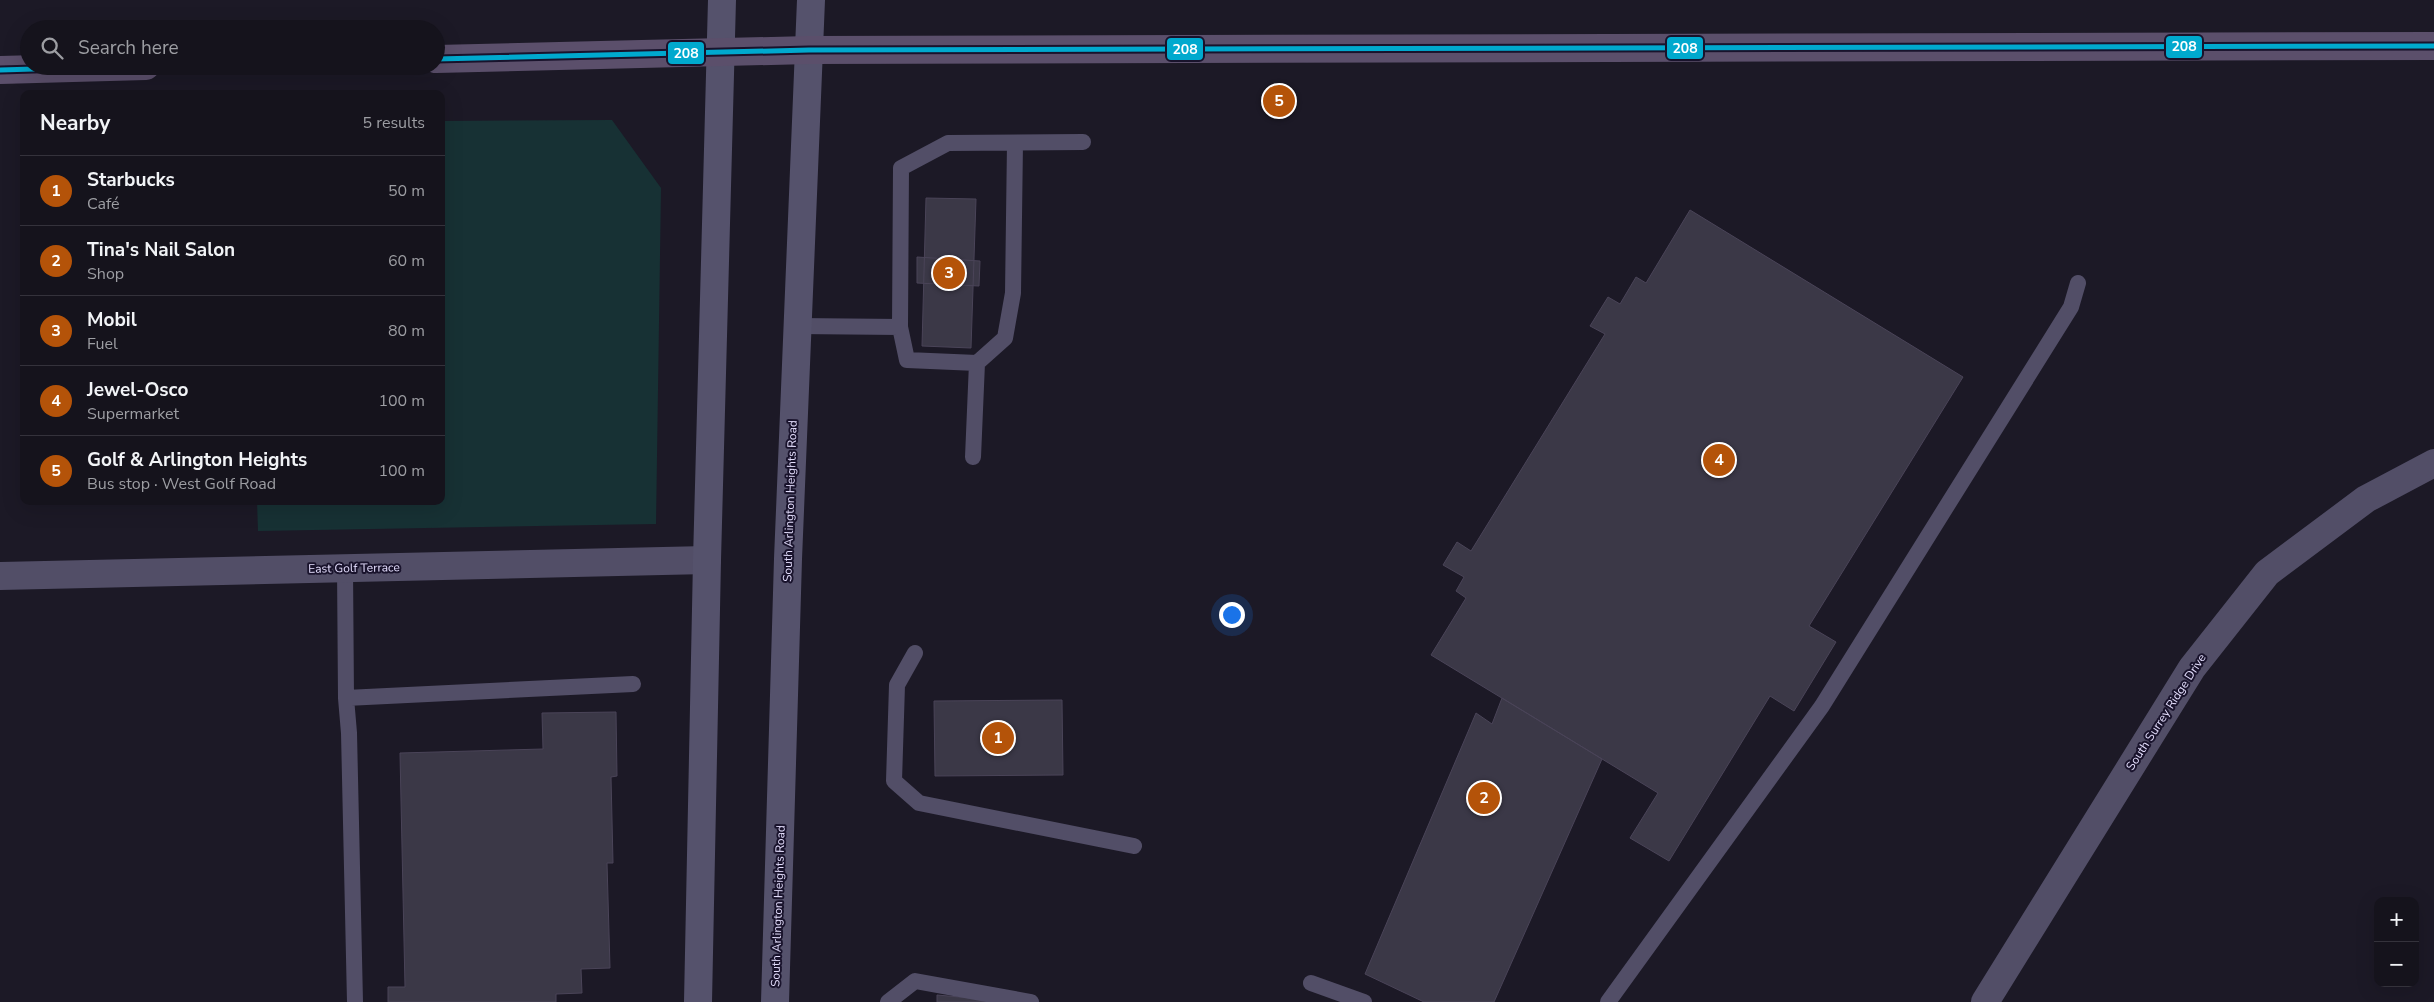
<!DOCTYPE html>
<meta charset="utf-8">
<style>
:root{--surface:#15131c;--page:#222029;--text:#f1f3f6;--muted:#9d9ea3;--line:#34323b;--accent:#b45309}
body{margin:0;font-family:"Nunito Sans",sans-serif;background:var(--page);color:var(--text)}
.controls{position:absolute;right:15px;bottom:15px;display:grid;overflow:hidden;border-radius:10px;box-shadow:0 5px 20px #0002}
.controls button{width:45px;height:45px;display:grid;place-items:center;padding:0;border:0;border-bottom:1px solid var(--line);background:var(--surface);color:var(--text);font:25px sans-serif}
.you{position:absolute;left:1231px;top:614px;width:18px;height:18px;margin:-12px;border:4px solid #fff;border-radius:50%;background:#1a73e8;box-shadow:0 0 0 8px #1a73e833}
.badge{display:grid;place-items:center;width:32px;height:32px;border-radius:50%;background:var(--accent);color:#fff;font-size:16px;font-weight:700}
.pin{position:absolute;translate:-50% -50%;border:2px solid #fff;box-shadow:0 1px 5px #0006}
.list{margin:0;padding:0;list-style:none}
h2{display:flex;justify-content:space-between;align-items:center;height:65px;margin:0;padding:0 20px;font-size:21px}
h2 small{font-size:16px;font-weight:400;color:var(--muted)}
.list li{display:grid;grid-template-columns:32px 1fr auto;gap:15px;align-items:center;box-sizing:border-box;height:70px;padding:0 20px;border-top:1px solid var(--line)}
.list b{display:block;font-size:19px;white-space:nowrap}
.list p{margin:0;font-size:16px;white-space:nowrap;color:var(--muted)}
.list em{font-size:16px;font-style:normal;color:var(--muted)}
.icon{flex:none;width:28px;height:28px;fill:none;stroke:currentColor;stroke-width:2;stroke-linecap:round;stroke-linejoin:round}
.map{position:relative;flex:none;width:2434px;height:1002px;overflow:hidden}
.search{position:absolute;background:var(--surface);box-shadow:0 5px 20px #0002;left:20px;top:20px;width:425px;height:55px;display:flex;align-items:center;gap:12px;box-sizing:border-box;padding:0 18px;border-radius:28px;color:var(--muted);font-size:19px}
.panel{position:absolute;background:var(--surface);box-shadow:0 5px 20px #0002;left:20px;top:90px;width:425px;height:415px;border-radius:10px}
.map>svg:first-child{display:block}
</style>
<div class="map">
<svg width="2434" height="1002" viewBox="0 0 2434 1002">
<rect width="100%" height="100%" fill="#1c1926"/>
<!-- green -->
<path fill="#173134" d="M612,120L661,188L656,524L258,531L257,501H441V121Z"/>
<!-- building -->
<path fill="#3b3847" stroke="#4a4458" d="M926,198L976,199L971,348L922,346Z
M1690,210L1963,377L1809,626L1836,642L1794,711L1770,696L1669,861L1630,838L1658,793L1431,655L1466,598L1456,591L1464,577L1443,565L1457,542L1471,551L1605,334L1590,326L1608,297L1620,304L1636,277L1646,283Z
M917,257L980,261L979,286L917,283Z
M1502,698L1602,759L1494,1002H1424L1365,974L1476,713L1492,724Z
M1062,700L1063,775L935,776L934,701Z
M616,712L617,776L611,777L613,863H607L610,968L581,969L582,993L556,994V1002H388V987H405L400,753L543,749L542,713Z
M937,995L994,1000V1002H937Z"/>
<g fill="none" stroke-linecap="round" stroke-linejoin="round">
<!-- lane -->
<path stroke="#524e67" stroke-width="16" d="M797,326L900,327L901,168L948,143L1083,142
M900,327L907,360L977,363L973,457
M977,363L1005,338L1013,293L1015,143
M345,568L346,698
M915,653L897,685L894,781L919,803L1134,846
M1311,983L1364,1002
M355,1002L349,733L346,698L633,684
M888,1002L915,981L1031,1002
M1608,1002L1822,706L2071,307L2078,283"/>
<!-- street -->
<path stroke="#524e67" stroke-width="28" d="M0,576L707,560
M1985,1002L2192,668L2267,573L2366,499L2434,463"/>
<!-- secondary -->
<path stroke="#55526c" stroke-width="28" d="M698,1002L707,560L722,0
M775,1002L788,559L811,0"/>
<!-- primary -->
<path stroke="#5b4f6b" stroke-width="28" d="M436,59L809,50L2434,46
M0,70L146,66"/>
<defs>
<path id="bus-1" d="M436,59L809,50L2434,46
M0,70L137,66"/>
</defs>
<!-- bus-1 casing -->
<use href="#bus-1" stroke="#19132c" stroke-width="9"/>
<!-- bus-1 -->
<use href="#bus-1" stroke="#00a9ce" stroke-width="5"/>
</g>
<g text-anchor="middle" stroke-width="4" stroke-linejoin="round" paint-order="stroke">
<!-- street labels -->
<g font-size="12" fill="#e5dffe" stroke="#19132c">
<text transform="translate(790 501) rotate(-88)" y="4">South Arlington Heights Road</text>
<text transform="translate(354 568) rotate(-1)" y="4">East Golf Terrace</text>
<text transform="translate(2166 712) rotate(-57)" y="4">South Surrey Ridge Drive</text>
<text transform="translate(778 906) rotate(-88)" y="4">South Arlington Heights Road</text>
</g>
</g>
<g stroke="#19132c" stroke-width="2">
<rect x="2165" y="35" width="38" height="24" rx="5" fill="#00a9ce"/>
<rect x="1666" y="36" width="38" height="24" rx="5" fill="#00a9ce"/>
<rect x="1166" y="37" width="38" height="24" rx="5" fill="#00a9ce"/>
<rect x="667" y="41" width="38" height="24" rx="5" fill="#00a9ce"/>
</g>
<g font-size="14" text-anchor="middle" font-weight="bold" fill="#fff">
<text x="2184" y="51">208</text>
<text x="1685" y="53">208</text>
<text x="1185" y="54">208</text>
<text x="686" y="58">208</text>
</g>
</svg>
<div class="controls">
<button>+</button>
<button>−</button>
</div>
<div class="you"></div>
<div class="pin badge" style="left:998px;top:738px">1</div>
<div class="pin badge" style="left:1484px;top:798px">2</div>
<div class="pin badge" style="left:949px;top:273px">3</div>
<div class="pin badge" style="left:1719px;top:460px">4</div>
<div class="pin badge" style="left:1279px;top:101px">5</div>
<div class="search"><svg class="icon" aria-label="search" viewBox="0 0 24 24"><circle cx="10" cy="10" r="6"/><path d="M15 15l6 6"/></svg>Search here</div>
<section class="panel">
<h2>Nearby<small>5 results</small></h2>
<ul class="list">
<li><span class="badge">1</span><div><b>Starbucks</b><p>Café</p></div><em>50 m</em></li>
<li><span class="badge">2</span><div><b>Tina's Nail Salon</b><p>Shop</p></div><em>60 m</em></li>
<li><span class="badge">3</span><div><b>Mobil</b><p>Fuel</p></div><em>80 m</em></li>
<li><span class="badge">4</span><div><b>Jewel-Osco</b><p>Supermarket</p></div><em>100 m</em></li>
<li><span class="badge">5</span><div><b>Golf &amp; Arlington Heights</b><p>Bus stop · West Golf Road</p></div><em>100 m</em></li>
</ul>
</section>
</div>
